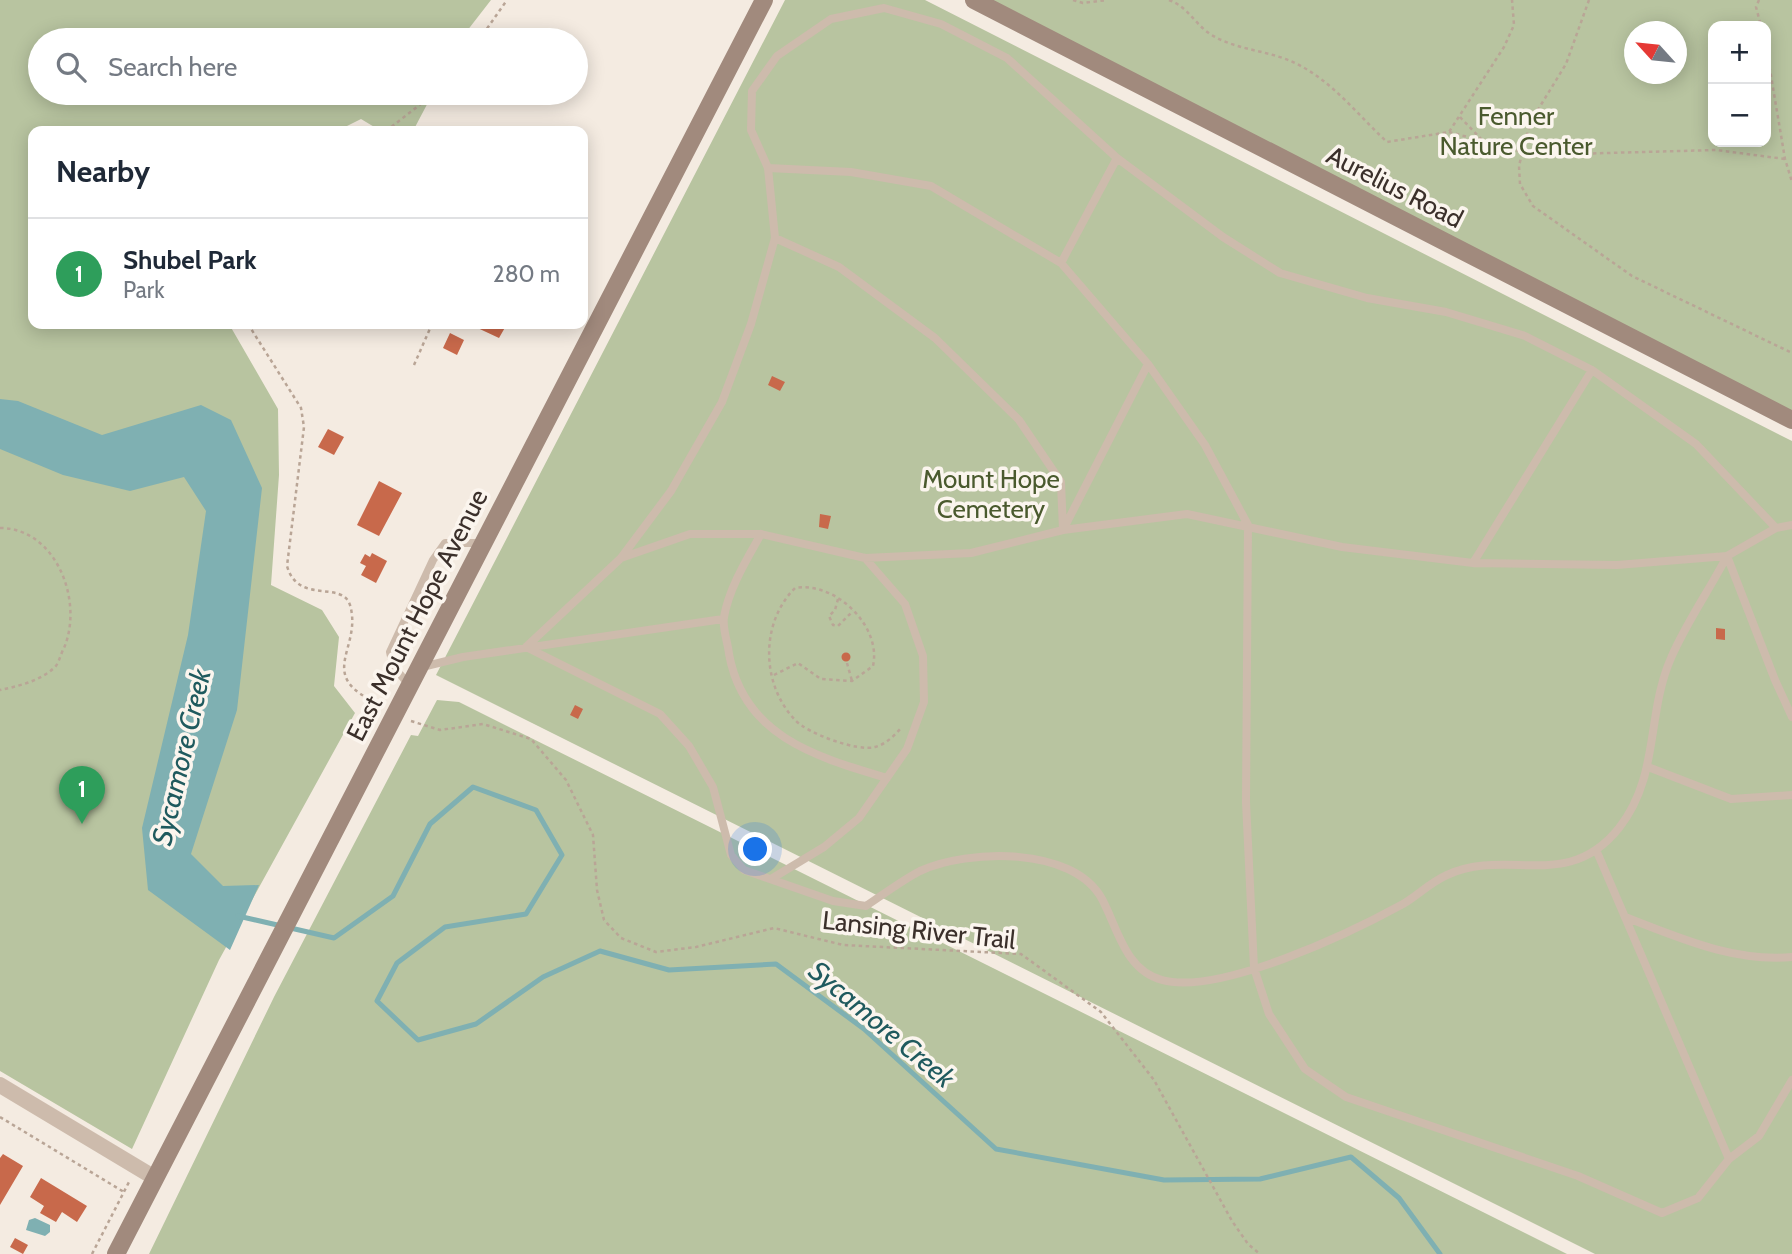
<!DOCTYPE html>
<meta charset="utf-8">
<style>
:root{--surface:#fff;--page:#f6f6f7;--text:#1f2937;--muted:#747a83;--line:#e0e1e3;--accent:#1f5a5e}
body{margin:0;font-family:Cabin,sans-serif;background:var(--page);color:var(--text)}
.controls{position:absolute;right:21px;top:21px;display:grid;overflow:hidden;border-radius:14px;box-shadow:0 4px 18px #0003}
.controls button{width:63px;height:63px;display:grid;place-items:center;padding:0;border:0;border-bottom:2px solid var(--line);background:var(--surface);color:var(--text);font:35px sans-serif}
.compass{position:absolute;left:1624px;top:21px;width:63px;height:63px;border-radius:50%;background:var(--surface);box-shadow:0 4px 18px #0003;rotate:297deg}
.you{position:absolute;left:756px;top:850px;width:24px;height:24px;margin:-18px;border:5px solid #fff;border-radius:50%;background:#1a73e8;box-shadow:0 0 0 10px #1a73e833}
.badge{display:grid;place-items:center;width:46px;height:46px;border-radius:50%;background:var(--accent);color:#fff;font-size:23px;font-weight:700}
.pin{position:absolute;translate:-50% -58px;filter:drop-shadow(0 2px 4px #0008)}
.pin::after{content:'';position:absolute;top:37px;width:24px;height:21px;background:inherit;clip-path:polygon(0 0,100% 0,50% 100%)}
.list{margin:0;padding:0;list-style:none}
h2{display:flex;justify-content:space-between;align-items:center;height:91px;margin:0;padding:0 28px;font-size:30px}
h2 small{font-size:23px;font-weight:400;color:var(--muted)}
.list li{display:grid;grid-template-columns:46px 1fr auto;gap:21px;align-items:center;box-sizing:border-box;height:112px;padding:0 28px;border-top:2px solid var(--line)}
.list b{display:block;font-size:26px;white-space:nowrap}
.list p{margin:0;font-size:23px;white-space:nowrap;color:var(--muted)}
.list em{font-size:23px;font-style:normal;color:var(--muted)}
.icon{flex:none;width:38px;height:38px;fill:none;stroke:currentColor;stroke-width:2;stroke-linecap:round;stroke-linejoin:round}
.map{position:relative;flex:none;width:1792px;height:1254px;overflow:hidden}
.search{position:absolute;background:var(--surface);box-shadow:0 4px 18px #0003;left:28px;top:28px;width:560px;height:77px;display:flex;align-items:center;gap:18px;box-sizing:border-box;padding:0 24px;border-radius:38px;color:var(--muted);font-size:26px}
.panel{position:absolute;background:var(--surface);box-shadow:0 4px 18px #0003;left:28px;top:126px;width:560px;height:203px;border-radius:14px}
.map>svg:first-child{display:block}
</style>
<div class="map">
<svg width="1792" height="1254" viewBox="0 0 1792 1254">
<rect width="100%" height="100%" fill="#f4ebe1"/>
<!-- green -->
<path fill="#b8c4a0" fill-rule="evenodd" d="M0,0H491L460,40H40V93H433L413,131H381L361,119L343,128L323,131H33V324H229L278,409L279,475L271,585L322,610L339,637L334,686L355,713L219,960L132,1149L0,1071Z
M785,0H925L1792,441V1254H1595L436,675Z
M974,0H1792V420ZM1713,26H1766V142H1713ZM1634,32H1676V74H1634Z
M437,700L459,702L1567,1254H149L274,997L411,735L418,736Z"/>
<!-- water -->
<path fill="#7fb0b2" d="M0,399L18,401L102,435L201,405L231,420L262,488L237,710L191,854L223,886L259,885L230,950L148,890L142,828L188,635L206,511L184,477L130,491L63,475L0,449Z
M35,1218L50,1225V1232L45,1236L26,1230L29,1220Z"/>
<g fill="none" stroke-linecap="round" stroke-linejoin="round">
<!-- stream -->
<path stroke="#7fb0b2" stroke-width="5" d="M238,916L334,938L393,896L430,824L473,787L536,810L562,855L526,914L445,927L397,963L377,1001L418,1040L476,1024L543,977L600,951L669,970L776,964L864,1029L996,1149L1164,1180L1260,1179L1351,1157L1399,1198L1440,1254"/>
</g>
<!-- building -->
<path fill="#c8694b" d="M469,324H507L499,338Z
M450,333L464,340L457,355L443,348Z
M772,376L785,382L780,391L768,385Z
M328,429L344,437L334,455L318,447Z
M379,481L402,493L379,536L357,525Z
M820,514L831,516L828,529L819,527Z
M372,553L387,561L376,583L361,575L366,566L360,563L365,554L370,557Z
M1716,628L1725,629V640L1716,639Z
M841.5 657a4.5 4.5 0 1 1 9 0a4.5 4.5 0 1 1-9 0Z
M575,705L583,709L578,719L570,715Z
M3,1154L23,1166L0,1205V1158Z
M41,1178L87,1206L77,1222L62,1212L56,1222L40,1213L44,1206L30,1197Z
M15,1238L28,1245L23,1254L10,1247Z"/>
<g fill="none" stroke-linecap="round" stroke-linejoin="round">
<!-- path -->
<path stroke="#b9a596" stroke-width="2.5" stroke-dasharray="3.5 3.5" stroke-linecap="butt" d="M1073,0L1083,3L1107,0
M1169,0C1188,7 1194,23 1210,34C1237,51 1270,50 1297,64C1333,82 1358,115 1387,142L1449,132L1504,47L1514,25L1512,0
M1589,0L1566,64L1531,121L1523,149L1519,166L1520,184L1533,206L1632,276L1792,353
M1759,0L1756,7L1761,26
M479,40L507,0
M1766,46L1785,159L1792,182
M1460,117L1482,140
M386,131L435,93
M1449,132L1534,155L1716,150L1785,159
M248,324L301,408L304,427L287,566C298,605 342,580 350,605C363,649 313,676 380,704
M414,365L432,324
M0,528C56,528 84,601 64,648C61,653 59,663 55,667C40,681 19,686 0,690
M838,599L835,610L829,616L833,625L838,626L853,611
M847,663L852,681
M774,675L798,663L821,679L852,681L873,666C882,626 835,581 795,588C760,623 761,684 795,720C807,733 857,752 875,747C886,744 894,736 901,728
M411,721L440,730L483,724L531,739L566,780L593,835L597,890L604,920L621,938L656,952L696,947L774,928L843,945L1021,954L1101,1012L1154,1080L1232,1221L1248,1244L1260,1254
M0,1117L124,1192
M92,1254L129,1182"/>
<!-- lane -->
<path stroke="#cdbbac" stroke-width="8" d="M768,168L851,172L931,186L1061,263L1148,364L1205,445L1248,525L1246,802L1254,968L1269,1014L1305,1069L1346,1097L1578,1176L1662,1213L1698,1198L1729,1159L1759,1136L1792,1080
M775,238L839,267L935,338L1019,420L1061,482L1063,530L1148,364
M1061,263L1117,158
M761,534C747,559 729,588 724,617C722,628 728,643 729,654C744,737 817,757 887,778
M621,558L690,534H761L865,558L971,553L1063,530L1187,514L1342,547L1473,563L1617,565L1727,556L1776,528
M1473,563L1592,370
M526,647L621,558L671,491L722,402L751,324L775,238L768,168L751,130L752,91L777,56L831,19L884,8L941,24L1007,58L1117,158L1223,237L1280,273L1367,298L1446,312L1525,336L1592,370L1696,444L1776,528L1792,525
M526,647L660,714L689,746L713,787L731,855L744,870L833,901L866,906C884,894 901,881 920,871C968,849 1073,846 1102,899C1118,929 1125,970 1162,980C1219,996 1352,932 1403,904C1418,895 1431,882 1447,875C1508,847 1567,893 1619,828C1660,776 1646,715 1671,658C1686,623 1710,589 1727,556L1775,680L1792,717
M422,667L463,657L723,619
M410,686L393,666L390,652L433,560L445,543H481
M1648,767L1731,799L1792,795
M1597,852L1729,1159
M771,879L824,847L859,818L907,749L924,702L923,656L905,604L865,558
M1625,917C1680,938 1732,962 1792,957"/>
<!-- street -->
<path stroke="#cdbbac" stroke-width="16" d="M0,1085L155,1178"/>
<!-- secondary -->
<path stroke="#a18a7d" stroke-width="18" d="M974,0L1792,420
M116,1254L764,0"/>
</g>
<g text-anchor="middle" stroke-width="7" stroke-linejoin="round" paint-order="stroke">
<!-- park labels -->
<g font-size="26" fill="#4a5a2e" stroke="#fbf5ee">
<text x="1516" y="125">Fenner<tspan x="1516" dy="30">Nature Center</tspan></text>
<text x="991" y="488">Mount Hope<tspan x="991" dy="30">Cemetery</tspan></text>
</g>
<!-- street labels -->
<g font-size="26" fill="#3b302b" stroke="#fbf5ee">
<text transform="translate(1395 187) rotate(27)" y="9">Aurelius Road</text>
<text transform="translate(417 615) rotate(-63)" y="9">East Mount Hope Avenue</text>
<text transform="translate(919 930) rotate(6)" y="9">Lansing River Trail</text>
</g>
<!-- water labels -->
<g font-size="28" font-style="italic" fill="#1f5a5e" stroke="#fbf5ee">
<text transform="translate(181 757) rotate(-77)" y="10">Sycamore Creek</text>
<text transform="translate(882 1024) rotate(40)" y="10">Sycamore Creek</text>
</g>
</g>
</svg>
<div class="controls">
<button>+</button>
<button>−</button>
</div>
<svg class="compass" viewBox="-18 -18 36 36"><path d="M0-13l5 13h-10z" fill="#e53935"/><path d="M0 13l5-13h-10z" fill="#747a83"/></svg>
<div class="you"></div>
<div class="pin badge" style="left:82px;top:824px;background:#2e9e5b">1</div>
<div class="search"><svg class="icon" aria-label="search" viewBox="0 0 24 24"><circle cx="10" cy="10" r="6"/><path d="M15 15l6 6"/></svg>Search here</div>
<section class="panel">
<h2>Nearby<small></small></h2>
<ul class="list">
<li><span class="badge" style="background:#2e9e5b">1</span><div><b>Shubel Park</b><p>Park</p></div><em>280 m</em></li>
</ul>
</section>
</div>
